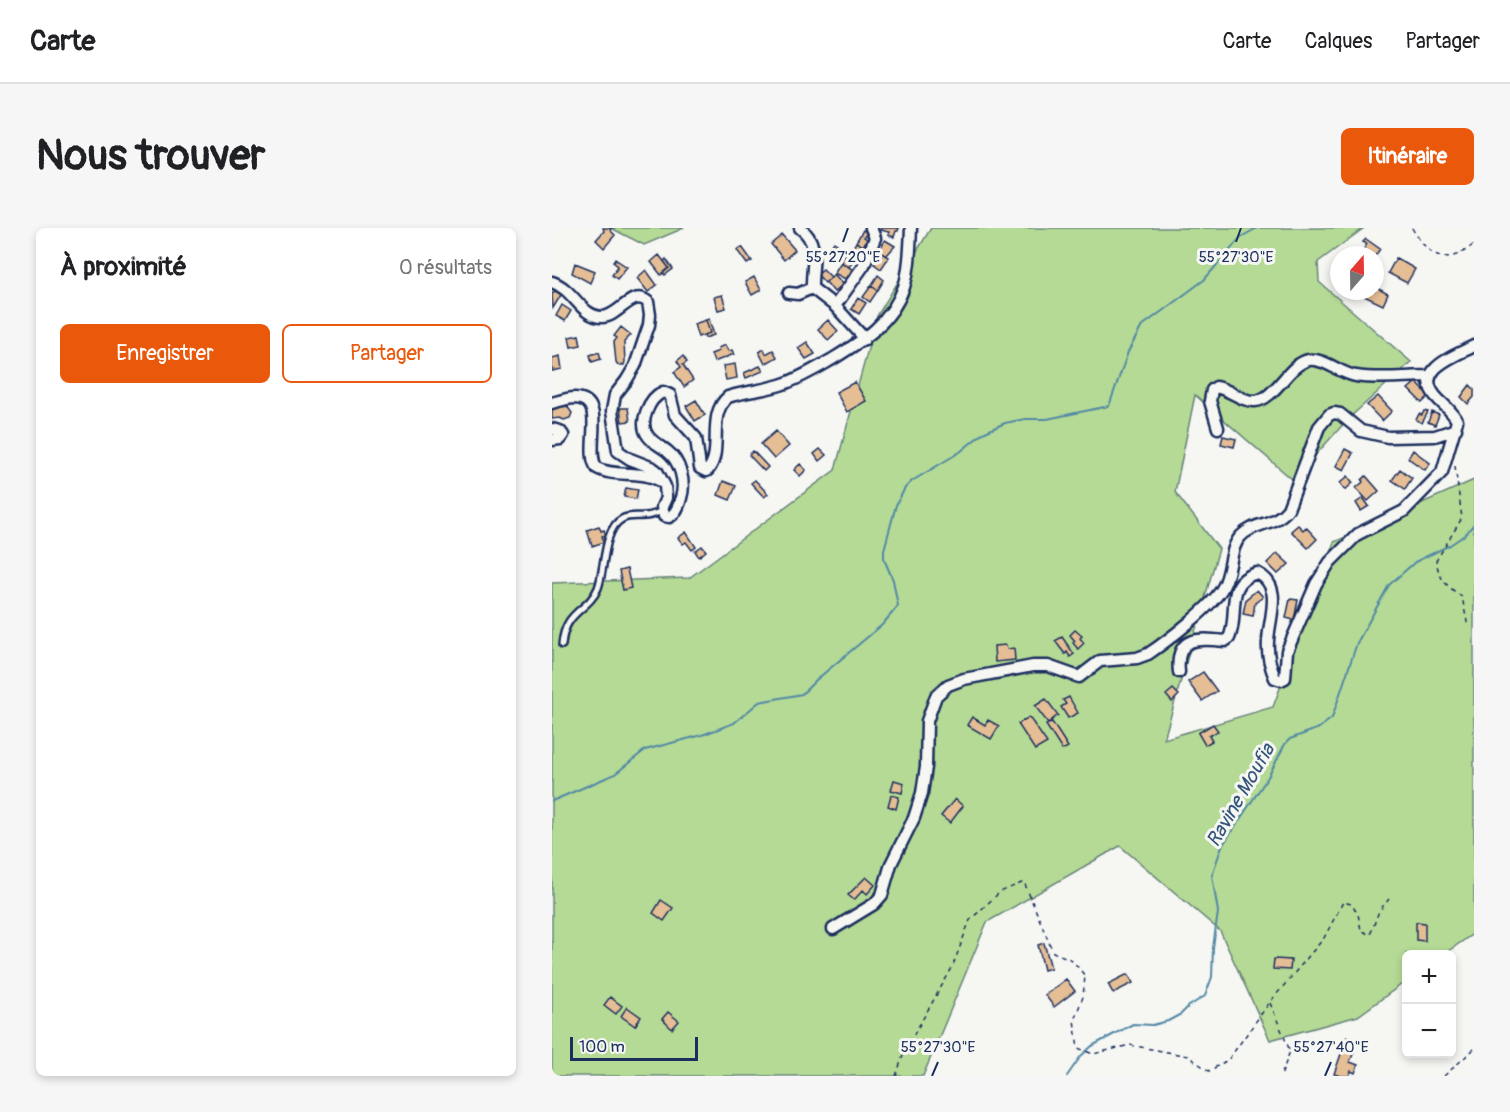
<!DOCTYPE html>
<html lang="fr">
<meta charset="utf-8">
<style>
:root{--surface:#fff;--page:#f6f6f6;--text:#202124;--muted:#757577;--line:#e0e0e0;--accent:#ea580c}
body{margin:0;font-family:Pangolin,sans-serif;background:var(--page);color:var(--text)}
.controls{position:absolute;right:18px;bottom:18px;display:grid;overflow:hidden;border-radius:9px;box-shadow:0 3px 9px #0003}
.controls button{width:54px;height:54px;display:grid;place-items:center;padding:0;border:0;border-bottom:2px solid var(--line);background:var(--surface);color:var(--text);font:30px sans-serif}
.compass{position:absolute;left:778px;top:18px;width:54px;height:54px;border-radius:50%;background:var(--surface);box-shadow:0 3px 9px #0003;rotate:20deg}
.scale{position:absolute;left:18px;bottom:15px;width:128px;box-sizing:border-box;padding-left:6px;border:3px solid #1b2f5e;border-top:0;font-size:16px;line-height:21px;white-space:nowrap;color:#1b2f5e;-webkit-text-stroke:4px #f6f6f2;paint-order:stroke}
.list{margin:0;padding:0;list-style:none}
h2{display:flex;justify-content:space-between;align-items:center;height:78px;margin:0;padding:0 24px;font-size:26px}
h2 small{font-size:20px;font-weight:400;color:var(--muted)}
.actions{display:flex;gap:12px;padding:18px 24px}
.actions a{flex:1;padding:14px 0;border:2px solid var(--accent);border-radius:9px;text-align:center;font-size:21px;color:var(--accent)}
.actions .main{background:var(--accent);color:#fff}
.map{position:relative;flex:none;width:922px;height:848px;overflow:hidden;border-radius:9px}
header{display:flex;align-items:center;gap:36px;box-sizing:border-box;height:84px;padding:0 30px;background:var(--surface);border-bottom:2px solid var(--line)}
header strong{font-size:28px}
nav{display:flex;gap:33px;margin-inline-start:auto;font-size:21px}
.intro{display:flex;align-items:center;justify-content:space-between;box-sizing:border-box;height:144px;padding:0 36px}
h1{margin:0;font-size:42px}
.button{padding:15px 27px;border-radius:9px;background:var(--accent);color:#fff;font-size:21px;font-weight:700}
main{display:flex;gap:36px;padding:0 36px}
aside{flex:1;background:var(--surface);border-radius:9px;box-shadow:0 3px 9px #0003}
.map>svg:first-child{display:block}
</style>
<header>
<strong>Carte</strong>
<nav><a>Carte</a><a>Calques</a><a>Partager</a></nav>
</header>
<div class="intro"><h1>Nous trouver</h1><a class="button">Itinéraire</a></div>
<main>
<aside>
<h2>À proximité<small>0 résultats</small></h2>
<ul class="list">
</ul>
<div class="actions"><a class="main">Enregistrer</a><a>Partager</a></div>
</aside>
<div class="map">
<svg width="922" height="848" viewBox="0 0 922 848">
<rect width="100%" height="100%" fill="#f6f6f2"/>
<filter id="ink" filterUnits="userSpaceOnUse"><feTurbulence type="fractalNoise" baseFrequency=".0167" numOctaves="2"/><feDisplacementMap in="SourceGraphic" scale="12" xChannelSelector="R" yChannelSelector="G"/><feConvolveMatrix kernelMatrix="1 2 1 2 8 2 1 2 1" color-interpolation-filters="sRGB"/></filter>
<g filter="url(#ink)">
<!-- green -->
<path fill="#b4da95" stroke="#68847a" stroke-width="1.5" d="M59,0H132L92,17Z
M379,0H812L766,34L767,54L859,134L796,191L741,252L643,167L623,264L667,321L612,511L721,479L782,314L922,252V705L892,726H854V753L806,788L718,812L668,703L568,618L435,694L371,848H0V355L137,350L283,242L325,88Z"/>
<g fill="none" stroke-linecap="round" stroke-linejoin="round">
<!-- stream -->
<path stroke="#5389a6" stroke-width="2" d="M0,573L63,546L93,522L150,507L182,495L207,474L250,466L264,452L330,397L346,378L341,352L332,331V322L344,277L353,260L360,253L408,224L431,205L453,195L473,191H495L557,178L576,124L590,98L652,52L689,9L705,0
M515,848L529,828L540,818L581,796L601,797L616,793L629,786L637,778L653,768L660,749L661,720L666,684L660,647L670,618L716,549L733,516L738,511L767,500L780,490L805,415L837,357L863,334L898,317L913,307L922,296"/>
</g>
<!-- building -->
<path fill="#e5be95" stroke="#1b2f5e" stroke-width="1.5" d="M60,0L58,2L63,7L52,20L44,12L52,3L51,0Z
M329,0H347L346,3H344L342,9L336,7L337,4L328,2Z
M311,2L315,5L312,9L315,11L311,18L304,14Z
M230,7L243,22L232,32L219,16Z
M814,11L828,21L823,28L808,27L815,16L811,14Z
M333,12L343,18L334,28L327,23Z
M282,14L285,16L283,18L287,21L283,27L276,23Z
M304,14L309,17L307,20L312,24L307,30L298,25Z
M190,19L200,33L195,36L185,22Z
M295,23L306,30L304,34L301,32L297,39L289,34Z
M330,25L337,29L329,41L322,36Z
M107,27L117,40L109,47L99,34Z
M844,30L863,41L855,55L836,45Z
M63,31L75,39L65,51L60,47L66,38L61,34Z
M114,31L121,41L113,47L111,45L117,40L112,33Z
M289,34L300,41L295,52L282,45Z
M23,35L43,43L38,55L20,45Z
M271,41L279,49L273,55L265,46Z
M94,42L105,57L96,64L85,50Z
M282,46L291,56L282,64L274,54Z
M326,47L332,52L326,62L319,58Z
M202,49L209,62L200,67L193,54Z
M319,58L326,62L318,74L311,69Z
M823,59L836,66L831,77L812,68L815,63H823Z
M3,63L9,67L1,80L0,66Z
M170,67L174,80L166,82L162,69Z
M306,70L314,75L307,86L299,81Z
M10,77L19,83L13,93L4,88Z
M157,91L162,107L153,110L152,107L158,105L154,92Z
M154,92L158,105L146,109L142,96Z
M276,92L286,103L276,112L266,101Z
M69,99L79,107L72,114L73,134L72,137H66L64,134L62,114L65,110L62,108Z
M27,107L29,117L19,119L17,109Z
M255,114L263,126L254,131L246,120Z
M173,117L176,123L180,122L182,126L162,134L159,126L167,123L166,120Z
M212,121L214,126L221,122L225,129L213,136L207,124Z
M47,124L49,131L40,134L38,127Z
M8,128L10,141L0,143V130Z
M131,128L135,134L131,137L141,152L132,159L122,144L129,139L125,133Z
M183,136L185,150L174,152L171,138Z
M208,138L211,143L194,150L192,145Z
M303,154L314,173L295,184L284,164Z
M864,154L877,168L870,175L856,161Z
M918,157L922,161V169L916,176L909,169Z
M826,168L840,183L830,193L815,177Z
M144,172L153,187L143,193L134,178Z
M15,178L20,185L18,190L12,192L8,190L0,191V181Z
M68,180H76L78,193L70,194Z
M872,183L876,184L870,195L864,192L867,186L870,187Z
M880,184L887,187L883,197L876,194Z
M224,203L237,218L222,231L209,216Z
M671,208L684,211L682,219L669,216Z
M268,221L274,227L267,233L262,226Z
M793,221L801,225L792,242L784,238Z
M861,222L878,235L873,242L856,230Z
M201,223L216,239L212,243L197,227Z
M248,236L254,242L248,248L242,242Z
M848,241L860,250L853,261L840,252Z
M796,248L801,255L793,262L788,255Z
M814,248L827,263L816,273L804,260L811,254L810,252Z
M203,252L216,266L212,269L199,255Z
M171,253L184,258L178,272L166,267Z
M74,260L86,262L84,271L72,269Z
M811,270L817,278L809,283L804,275Z
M746,297L751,302L754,299L765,311L756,320L739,303Z
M47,298L49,303L52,302L54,307L50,308L52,314L40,318L35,302Z
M134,304L144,319L140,322L134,314L131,316L126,310Z
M150,318L154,323L147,329L143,323Z
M725,325L737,336L726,346L715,335Z
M75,341L79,360L71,362L67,343Z
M705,362L711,369L703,375L701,388L691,386L694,371Z
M738,371L746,372L742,392L734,390Z
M523,402L530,408L528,410L532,415L526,421L521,415L523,413L518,407Z
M510,409L522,426L518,429L515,424L513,426L503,413Z
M454,417L455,421L462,420L463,432L443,434L442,418Z
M651,444L665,463L650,473L636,454Z
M621,461L627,467L620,474L614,467Z
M517,469L526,485L516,490L509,479L514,476L511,472Z
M494,471L506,487L496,495L483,478Z
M420,489L433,497L436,492L447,498L439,511L415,497Z
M477,489L495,515L483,522L466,496Z
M500,494L516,519L510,522L494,497Z
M661,496L666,503L657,508L660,513L653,517L646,505Z
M342,552L352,555L350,565L339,562Z
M339,567L347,569L344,581L336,578Z
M403,571L411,578L398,595L389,588Z
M314,649L323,657L315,666L311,662L302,672L296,667Z
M109,672L121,680L112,693L101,685Z
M864,694L873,695V713L864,712Z
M492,715L499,740L492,742L486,717Z
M722,731L739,732L738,742L721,741Z
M576,746L581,755L561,765L556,756Z
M514,751L523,763L502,779L493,767Z
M58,769L70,778L64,786L52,777Z
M75,779L89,789L83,798L69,788Z
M116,784L127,793L120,801L110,791Z
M795,809L802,811L800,820L803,821L798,834L806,837L803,845L799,843L797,848H789L782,846Z"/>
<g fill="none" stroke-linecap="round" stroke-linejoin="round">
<defs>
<path id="lane" d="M10,417C13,381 36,384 46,360C53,342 51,301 70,291C77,287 85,289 93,288C99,288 105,285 110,283"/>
<path id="street" d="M0,54C22,61 29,89 50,89C67,89 80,60 96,74L98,87L97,97L83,138L74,153L63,167L60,183L66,223L78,231L101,240L105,243L113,258L114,270L110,279L112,288L117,289C124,286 127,278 129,270C134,254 128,233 115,223C109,218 101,215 96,208C86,195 97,170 111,164L118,167L123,187L144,210L148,240L154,243L156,242C172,223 154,187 176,169C195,163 216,162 234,155C250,149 265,140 279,132C310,113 339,96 352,59C358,41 358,19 359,0
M260,60L283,78L313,111
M237,65L246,66L260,60C259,39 269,15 248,0
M283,78L312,37L323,10L319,0
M0,175C7,173 16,170 23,170C57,171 31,223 45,240C62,250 87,241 109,253
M666,200L658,173L660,162L664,159C677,161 690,174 703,173C723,172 737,135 757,132C772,130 789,146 804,148C828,152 854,148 878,148
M0,201L8,203L11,207L8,211L0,212
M627,444C623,408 646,410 673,413L677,410C688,387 671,354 705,345C732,358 717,389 716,413C715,425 718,438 723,450L729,452L733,450L735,423L764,356L778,334L806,306L852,283L890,244L905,193C902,185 893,178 887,172C858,143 901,129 922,118
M281,701L322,676L330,667L339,636L362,590L370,565L374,539L375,493L384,468L396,457L412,451L481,438H496L527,449L548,433L585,430L596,426C614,414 662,377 671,359C680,344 677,320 689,308C702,294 723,298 736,281L767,199L777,187L782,185L788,186L809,203L836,209L883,208L904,201"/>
</defs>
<!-- lane casing -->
<use href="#lane" stroke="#1b2f5e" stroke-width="10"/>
<!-- street casing -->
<use href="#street" stroke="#1b2f5e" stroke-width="15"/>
<!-- path -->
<path stroke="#1b2f5e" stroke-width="1.5" stroke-dasharray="4.5 4.5" stroke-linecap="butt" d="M860,0C876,28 894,40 922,16
M903,238L910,290L884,333C888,353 894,357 910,369L916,399
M718,775L738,823L729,848
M344,848L353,822L400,740L418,692L448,664L472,654L501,724L520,732L533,748L531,769L522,792L526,820L541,826L578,817L636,828L657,843L676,832L718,774L772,710L791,674L799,676L806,686L809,702L818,707L827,683L837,671
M892,848L922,821"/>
<!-- lane -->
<use href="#lane" stroke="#f6f6f2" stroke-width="5"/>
<!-- street -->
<use href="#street" stroke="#f6f6f2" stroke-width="10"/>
</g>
</g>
<!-- ticks -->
<path fill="none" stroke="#1b2f5e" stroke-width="2" d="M291,14L296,0M684,14L689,0M380,848L386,834M773,848L779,834"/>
<g text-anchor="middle" stroke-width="6" stroke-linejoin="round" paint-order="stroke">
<!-- water labels -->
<g font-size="20" font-style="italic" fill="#32547c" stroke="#f6f6f2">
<text transform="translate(688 567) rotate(-60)" y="7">Ravine Moufia</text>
</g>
</g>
<g font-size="15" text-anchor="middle" fill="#1b2f5e" stroke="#f6f6f2" stroke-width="6" stroke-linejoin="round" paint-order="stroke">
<text x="291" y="34">55°27'20"E</text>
<text x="684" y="34">55°27'30"E</text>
<text x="386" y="824">55°27'30"E</text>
<text x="779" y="824">55°27'40"E</text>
</g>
</svg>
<div class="controls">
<button>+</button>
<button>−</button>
</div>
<svg class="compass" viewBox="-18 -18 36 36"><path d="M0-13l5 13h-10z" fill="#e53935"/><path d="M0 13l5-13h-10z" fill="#757577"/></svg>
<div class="scale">100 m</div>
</div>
</main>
